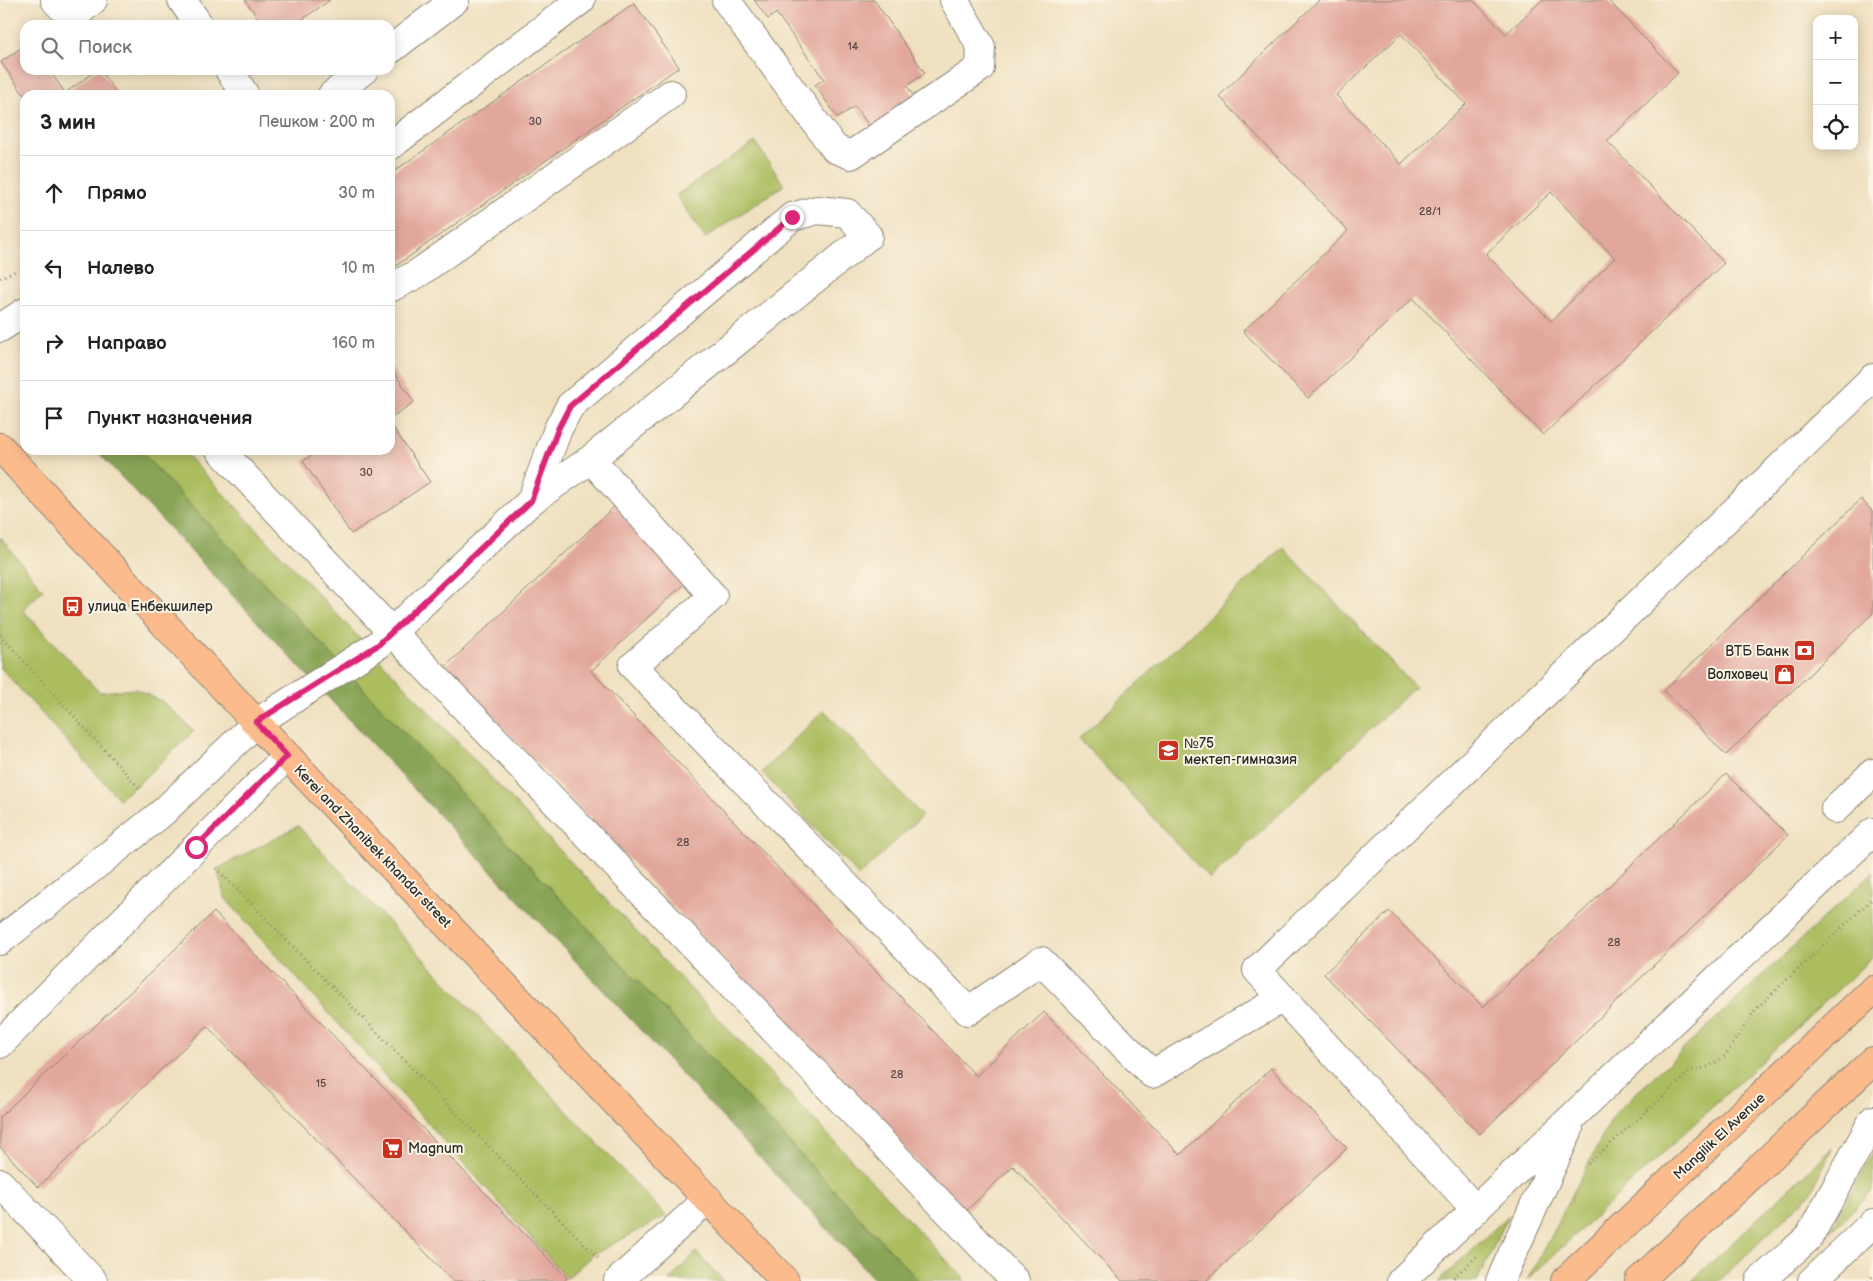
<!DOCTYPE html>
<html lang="ru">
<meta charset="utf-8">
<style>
:root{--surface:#fff;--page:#f6f6f6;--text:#222;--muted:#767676;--line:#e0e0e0}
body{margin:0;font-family:"Balsamiq Sans",sans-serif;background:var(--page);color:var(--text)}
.controls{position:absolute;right:15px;top:15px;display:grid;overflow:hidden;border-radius:10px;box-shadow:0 2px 12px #0003}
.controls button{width:45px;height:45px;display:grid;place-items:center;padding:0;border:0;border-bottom:1px solid var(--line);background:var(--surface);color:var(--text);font:25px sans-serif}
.stop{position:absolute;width:15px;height:15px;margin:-11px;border:4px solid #db2777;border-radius:50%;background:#fff}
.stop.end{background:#db2777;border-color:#fff;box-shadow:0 1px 5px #0008}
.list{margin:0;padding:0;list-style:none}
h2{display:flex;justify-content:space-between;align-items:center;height:65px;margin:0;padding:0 20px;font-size:21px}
h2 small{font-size:16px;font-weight:400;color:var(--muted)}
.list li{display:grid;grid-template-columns:32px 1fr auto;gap:15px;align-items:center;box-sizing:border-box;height:75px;padding:0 20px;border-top:1px solid var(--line)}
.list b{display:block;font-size:19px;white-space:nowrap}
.list em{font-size:16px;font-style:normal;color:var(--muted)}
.icon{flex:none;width:28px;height:28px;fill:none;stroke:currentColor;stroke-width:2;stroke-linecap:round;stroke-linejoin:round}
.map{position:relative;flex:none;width:1873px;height:1281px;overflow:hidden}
.search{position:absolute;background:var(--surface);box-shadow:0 2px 12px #0003;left:20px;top:20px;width:375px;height:55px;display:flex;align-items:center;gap:12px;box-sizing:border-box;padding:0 18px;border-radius:15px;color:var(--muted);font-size:19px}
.panel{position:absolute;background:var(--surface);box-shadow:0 2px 12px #0003;left:20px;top:90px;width:375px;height:365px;border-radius:15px}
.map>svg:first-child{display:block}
</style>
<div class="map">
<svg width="1873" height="1281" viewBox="0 0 1873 1281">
<rect width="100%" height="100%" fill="#fcf5e5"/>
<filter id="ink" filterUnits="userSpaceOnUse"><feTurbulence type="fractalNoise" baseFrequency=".02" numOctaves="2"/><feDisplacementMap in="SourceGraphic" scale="10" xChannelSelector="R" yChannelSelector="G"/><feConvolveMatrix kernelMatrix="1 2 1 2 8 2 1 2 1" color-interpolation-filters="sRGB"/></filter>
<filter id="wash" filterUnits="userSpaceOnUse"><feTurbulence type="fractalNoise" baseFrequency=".0096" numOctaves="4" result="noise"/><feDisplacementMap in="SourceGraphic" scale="20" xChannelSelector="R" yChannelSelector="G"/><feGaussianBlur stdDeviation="1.12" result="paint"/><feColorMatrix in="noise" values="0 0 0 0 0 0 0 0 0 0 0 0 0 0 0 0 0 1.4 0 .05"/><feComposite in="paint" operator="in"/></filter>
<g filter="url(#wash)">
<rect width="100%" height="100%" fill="#efe0c0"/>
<!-- green -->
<path fill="#acbd60" stroke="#6c7446" d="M755,142L784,185L705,238L676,195Z
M139,450H182L966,1281H919Z
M0,537L43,590L23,610L99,692L136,689L163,702L194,731L137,785L119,799L0,667Z
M1283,547L1415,687L1210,879L1079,739Z
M824,710L922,816L859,876L762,772Z
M298,826L666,1216L594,1254L567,1278L225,898L217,869Z
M1873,872V957L1528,1279L1615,1113Z
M1832,1148L1811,1193L1719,1281H1692Z
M1873,1152V1191L1831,1231Z
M1509,1215L1477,1281H1439Z
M696,1252L724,1281H669Z"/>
<!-- forest -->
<path fill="#89a456" stroke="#5a6840" d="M96,450H139L919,1281H876Z"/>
<g id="blocks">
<!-- building -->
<path fill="#e2a79c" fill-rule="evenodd" d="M245,0H330L294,25H263Z
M754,0H874L925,73L907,86L915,98L871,129L855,106L838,118L815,85L824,79L776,13L768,19Z
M1319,0H1473L1506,34L1542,0H1608L1678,73L1607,141L1724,263L1543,435L1413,298L1308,398L1243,331L1348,231L1219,96ZM1401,34L1466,104L1401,164L1336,95ZM1551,192L1615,258L1551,321L1486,254Z
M634,3L679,67L390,270V174Z
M25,45V70H49L65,93L97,70H100L118,95H24L1,62Z
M390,366L414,402L390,419Z
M390,423L430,482L351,534L303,461L320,450H390Z
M1861,499L1873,512V613L1726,755L1664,691Z
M618,503L690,578L591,671L976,1076L1044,1012L1180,1155L1271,1068L1347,1148L1206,1281H1122L1013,1166L965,1212L445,667Z
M1726,774L1788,835L1480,1134L1324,974L1389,911L1483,1007Z
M214,912L567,1278L564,1281H453L207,1026L38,1187L0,1147V1117Z"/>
</g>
</g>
<g filter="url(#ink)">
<use href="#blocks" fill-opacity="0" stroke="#8d8676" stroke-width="1"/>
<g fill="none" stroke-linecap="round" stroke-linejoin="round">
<defs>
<path id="minor" d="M55,0L65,11H80L93,0
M182,0L199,25
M726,0L835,149L851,155L980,68L981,47L954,0
M390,50L455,0
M229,70L245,95
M332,95L364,70
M390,146L581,0
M390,288L417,274L671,94
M0,328L25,312
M220,450L392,632L1015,1281
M591,459L713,596L633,666L968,1011L1041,961L1152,1074L1283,998
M1835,809L1873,773
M0,941L162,813L256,723L378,645L531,501L591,459L868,236L847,213L817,210L792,217L570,406L558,429L531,501
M0,1044L287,756
M0,1183L93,1281
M1476,1210L1257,970L1873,378
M618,1281L708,1199
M1401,1281C1558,1131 1714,980 1873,832
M1500,1281L1569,1129
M1760,1281L1809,1237L1873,1120
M1812,1281L1873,1223"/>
<path id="major" d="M0,447L287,756L785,1281
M1565,1281L1873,990
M1639,1281L1873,1061"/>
</defs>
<!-- minor casing -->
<use href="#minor" stroke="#8d8676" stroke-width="30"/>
<!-- major casing -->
<use href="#major" stroke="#8d8676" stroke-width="30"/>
<!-- path -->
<path stroke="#8d8676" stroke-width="3" stroke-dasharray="1 4" stroke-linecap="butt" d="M0,278L18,270
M24,404H25
M0,635L141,790
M216,868L599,1259
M1588,1164L1691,1071L1708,1067L1725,1056L1755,1010L1873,898
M1450,1281L1477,1256
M1868,1281L1873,1276"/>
<!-- minor -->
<use href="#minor" stroke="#fff" stroke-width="28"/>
<!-- major -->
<use href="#major" stroke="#fbbb8d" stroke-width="28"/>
</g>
</g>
<g fill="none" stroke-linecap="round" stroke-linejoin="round" filter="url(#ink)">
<!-- route -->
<path stroke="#db2777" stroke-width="6" d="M196,847L287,756L256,722L378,645L531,501L558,429L570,406L792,217"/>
</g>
<!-- icons -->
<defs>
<symbol id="bus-square" viewBox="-11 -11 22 22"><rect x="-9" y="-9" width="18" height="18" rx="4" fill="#c8321e" stroke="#fcf5e5"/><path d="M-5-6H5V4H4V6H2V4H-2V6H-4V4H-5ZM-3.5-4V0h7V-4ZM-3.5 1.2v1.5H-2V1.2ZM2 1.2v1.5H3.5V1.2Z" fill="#fff"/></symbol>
<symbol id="bank-square" viewBox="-11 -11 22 22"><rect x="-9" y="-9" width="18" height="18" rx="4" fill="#c8321e" stroke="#fcf5e5"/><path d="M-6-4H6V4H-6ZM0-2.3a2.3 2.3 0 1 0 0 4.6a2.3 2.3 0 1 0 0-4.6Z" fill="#fff"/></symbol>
<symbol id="shop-square" viewBox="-11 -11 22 22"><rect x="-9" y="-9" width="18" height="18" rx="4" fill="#c8321e" stroke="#fcf5e5"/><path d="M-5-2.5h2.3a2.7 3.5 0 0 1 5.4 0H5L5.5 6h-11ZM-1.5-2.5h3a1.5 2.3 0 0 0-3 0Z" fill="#fff"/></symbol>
<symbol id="school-square" viewBox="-11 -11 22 22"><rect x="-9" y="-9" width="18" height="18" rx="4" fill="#c8321e" stroke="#fcf5e5"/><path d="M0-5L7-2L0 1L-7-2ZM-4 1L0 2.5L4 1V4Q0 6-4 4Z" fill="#fff"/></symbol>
<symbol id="supermarket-square" viewBox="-11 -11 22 22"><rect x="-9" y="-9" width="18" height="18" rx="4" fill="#c8321e" stroke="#fcf5e5"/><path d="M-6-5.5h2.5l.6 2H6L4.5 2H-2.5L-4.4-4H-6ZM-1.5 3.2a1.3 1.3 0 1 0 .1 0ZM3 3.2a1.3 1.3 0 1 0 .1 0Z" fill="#fff"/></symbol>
</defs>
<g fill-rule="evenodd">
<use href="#bus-square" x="60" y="594" width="25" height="25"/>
<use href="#bank-square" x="1792" y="638" width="25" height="25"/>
<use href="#shop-square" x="1772" y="662" width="25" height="25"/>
<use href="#school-square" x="1156" y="738" width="25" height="25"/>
<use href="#supermarket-square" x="380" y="1136" width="25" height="25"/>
</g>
<g text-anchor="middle" stroke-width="4" stroke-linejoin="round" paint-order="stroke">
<!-- number labels -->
<g font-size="11" fill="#594a47">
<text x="853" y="50">14</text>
<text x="535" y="125">30</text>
<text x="1430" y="215">28/1</text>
<text x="366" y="476">30</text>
<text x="683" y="846">28</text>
<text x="1614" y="946">28</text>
<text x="897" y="1078">28</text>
<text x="321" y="1087">15</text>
</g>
<!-- poi labels -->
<g font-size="14" fill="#2b2b2b" stroke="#fcf5e5" text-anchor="start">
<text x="88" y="611">улица Енбекшилер</text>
<text x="1789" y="656" text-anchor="end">ВТБ Банк</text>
<text x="1768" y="679" text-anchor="end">Волховец</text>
<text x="1184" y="748">№75<tspan x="1184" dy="16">мектеп-гимназия</tspan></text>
<text x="408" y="1153">Magnum</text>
</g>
<!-- street labels -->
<g font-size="14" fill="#2b2b2b" stroke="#fcf5e5">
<text transform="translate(373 846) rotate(46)" y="5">Kerei and Zhanibek khandar street</text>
<text transform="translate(1719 1136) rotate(-43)" y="5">Mangilik El Avenue</text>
</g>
</g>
</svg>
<div class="controls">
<button>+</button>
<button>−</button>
<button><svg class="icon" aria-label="locate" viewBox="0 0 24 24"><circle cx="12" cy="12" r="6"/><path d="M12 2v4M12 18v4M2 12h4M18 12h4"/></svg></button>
</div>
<div class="stop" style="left:196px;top:847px"></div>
<div class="stop end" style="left:792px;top:217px"></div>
<div class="search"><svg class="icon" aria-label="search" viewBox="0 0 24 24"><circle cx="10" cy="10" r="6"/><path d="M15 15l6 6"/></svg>Поиск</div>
<section class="panel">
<h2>3 мин<small>Пешком · 200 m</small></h2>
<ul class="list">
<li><svg class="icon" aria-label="ahead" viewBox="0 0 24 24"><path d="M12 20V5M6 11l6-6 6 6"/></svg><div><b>Прямо</b></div><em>30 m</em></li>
<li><svg class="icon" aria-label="left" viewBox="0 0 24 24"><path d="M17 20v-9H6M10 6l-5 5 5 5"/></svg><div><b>Налево</b></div><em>10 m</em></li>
<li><svg class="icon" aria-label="right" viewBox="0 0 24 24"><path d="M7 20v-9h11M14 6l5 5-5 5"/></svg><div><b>Направо</b></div><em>160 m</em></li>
<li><svg class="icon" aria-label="arrive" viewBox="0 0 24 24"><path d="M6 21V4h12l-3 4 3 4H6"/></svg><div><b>Пункт назначения</b></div></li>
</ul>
</section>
</div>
